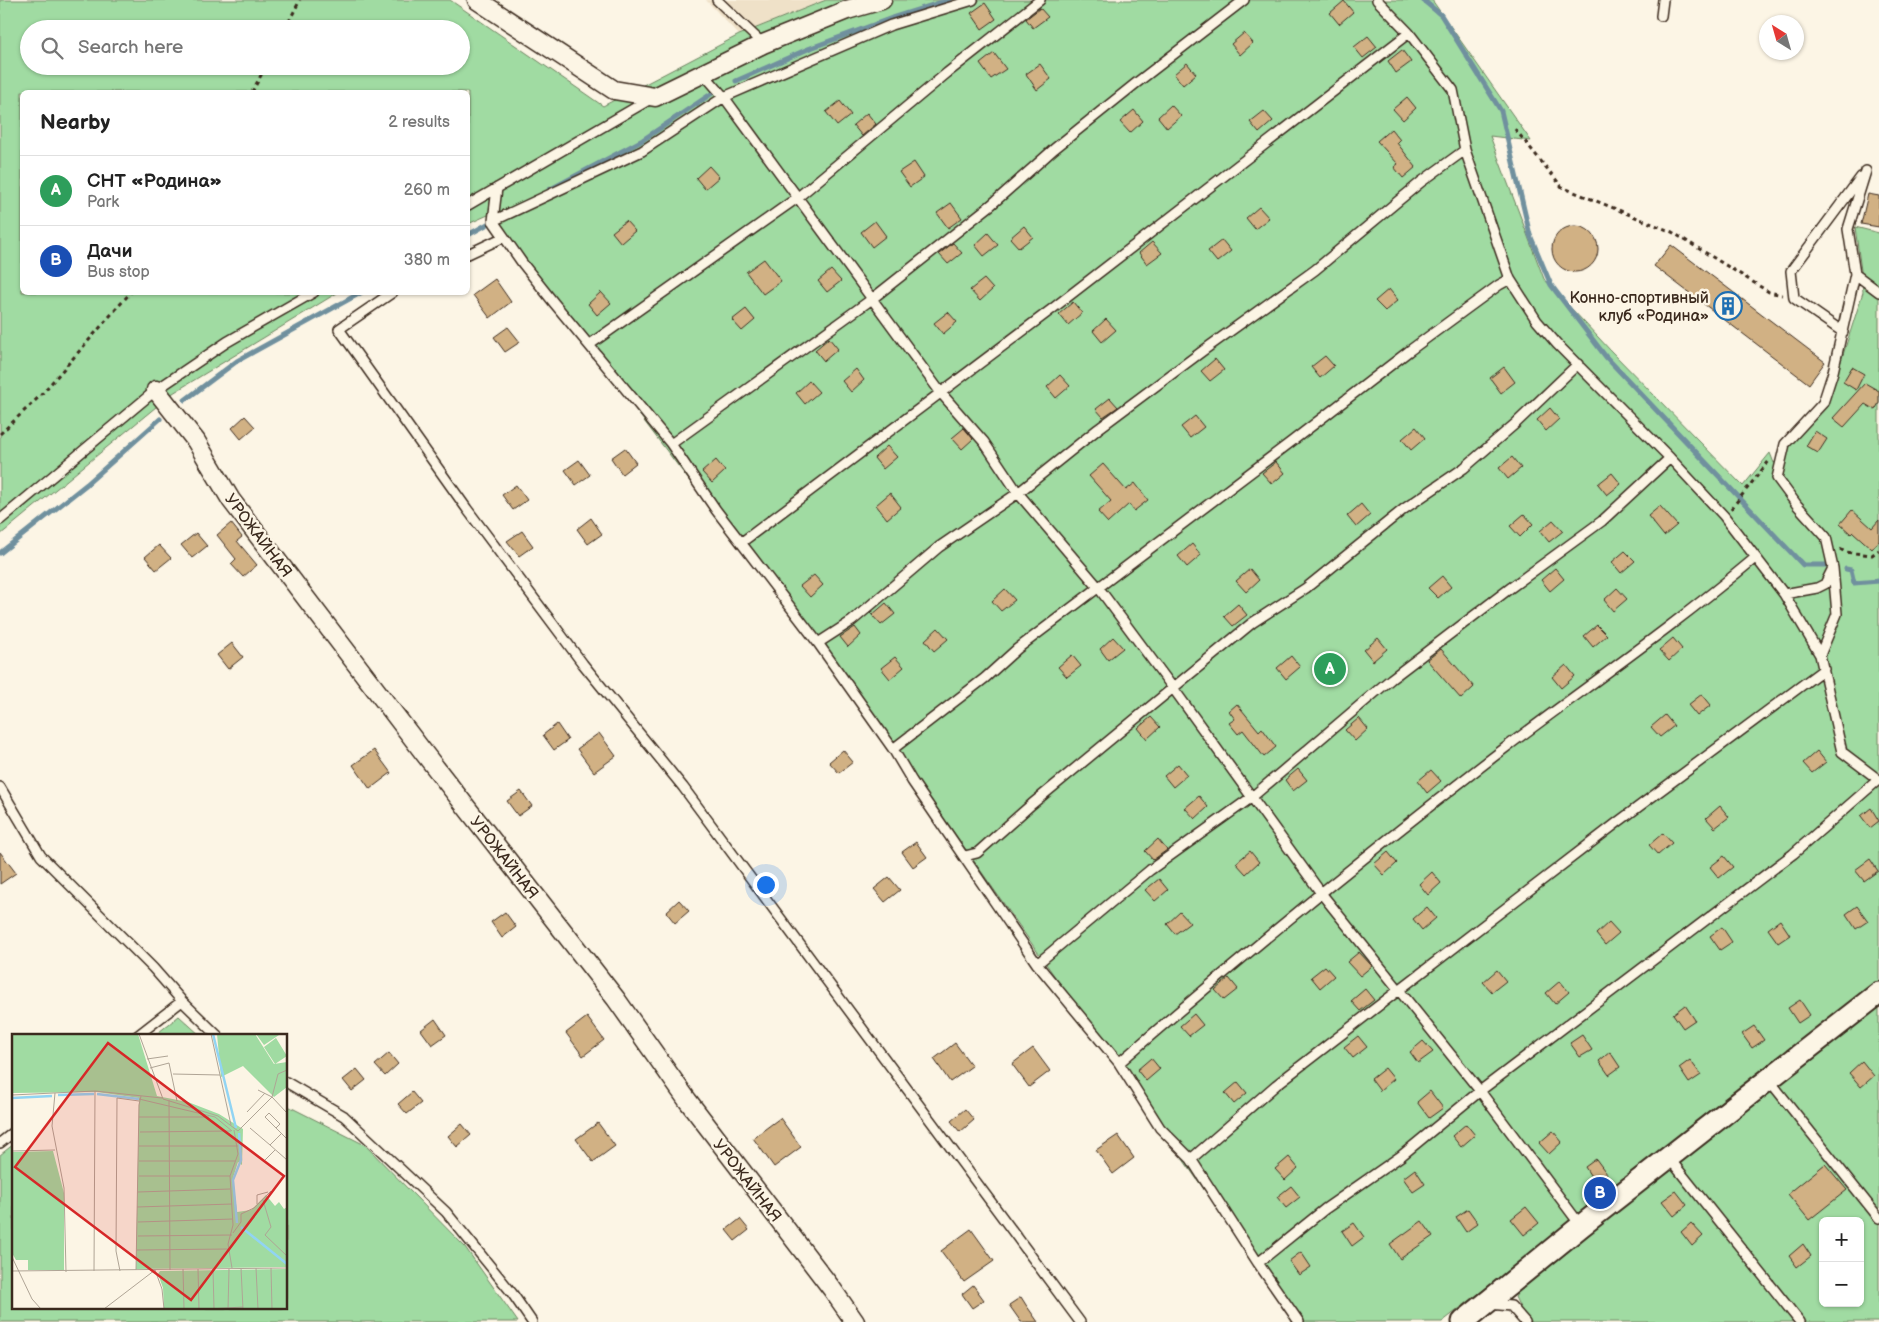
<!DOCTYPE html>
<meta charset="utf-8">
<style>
:root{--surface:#fff;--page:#f2f2f2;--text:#222;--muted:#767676;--line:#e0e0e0;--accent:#0f766e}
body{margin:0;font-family:"Balsamiq Sans",sans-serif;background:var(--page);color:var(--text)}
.controls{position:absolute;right:15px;bottom:15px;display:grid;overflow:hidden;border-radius:8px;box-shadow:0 1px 4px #0004}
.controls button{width:45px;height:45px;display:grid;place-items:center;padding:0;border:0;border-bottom:1px solid var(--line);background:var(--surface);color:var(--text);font:25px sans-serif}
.compass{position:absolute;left:1759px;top:15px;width:45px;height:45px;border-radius:50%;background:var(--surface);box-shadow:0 1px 4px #0004;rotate:323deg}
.you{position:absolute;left:765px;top:884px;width:18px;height:18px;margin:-12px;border:4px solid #fff;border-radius:50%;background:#1a73e8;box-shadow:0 0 0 8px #1a73e833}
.badge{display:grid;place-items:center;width:32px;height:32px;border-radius:50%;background:var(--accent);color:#fff;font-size:16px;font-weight:700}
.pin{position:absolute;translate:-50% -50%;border:2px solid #fff;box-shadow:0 1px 5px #0006}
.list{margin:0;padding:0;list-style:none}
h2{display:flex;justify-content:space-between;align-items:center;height:65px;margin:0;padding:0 20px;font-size:21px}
h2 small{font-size:16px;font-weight:400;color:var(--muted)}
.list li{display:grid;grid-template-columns:32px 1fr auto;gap:15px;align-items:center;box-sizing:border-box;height:70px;padding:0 20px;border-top:1px solid var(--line)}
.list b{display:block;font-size:19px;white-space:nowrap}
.list p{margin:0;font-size:16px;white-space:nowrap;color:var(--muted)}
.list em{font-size:16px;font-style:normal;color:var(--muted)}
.icon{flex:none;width:28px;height:28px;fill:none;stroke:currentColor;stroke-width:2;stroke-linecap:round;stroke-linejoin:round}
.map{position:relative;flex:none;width:1879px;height:1322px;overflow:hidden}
.search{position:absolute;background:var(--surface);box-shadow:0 1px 4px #0004;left:20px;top:20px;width:450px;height:55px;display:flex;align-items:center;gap:12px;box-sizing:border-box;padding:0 18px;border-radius:28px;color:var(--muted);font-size:19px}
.panel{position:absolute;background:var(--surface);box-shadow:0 1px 4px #0004;left:20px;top:90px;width:450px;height:205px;border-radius:8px}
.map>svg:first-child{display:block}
</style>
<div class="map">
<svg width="1879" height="1322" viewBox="0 0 1879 1322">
<rect width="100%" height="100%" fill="#fcf5e5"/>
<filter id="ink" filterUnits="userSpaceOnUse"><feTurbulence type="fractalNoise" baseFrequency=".02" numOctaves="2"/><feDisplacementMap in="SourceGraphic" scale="10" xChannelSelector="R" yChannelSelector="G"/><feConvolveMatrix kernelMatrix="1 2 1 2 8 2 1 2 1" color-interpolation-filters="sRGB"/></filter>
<g filter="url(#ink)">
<!-- built -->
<path fill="#efe1c8" d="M706,0H826L739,35Z"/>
<!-- green -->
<path fill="#a0dba2" stroke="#6e8260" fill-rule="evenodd" d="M0,0H450L603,106L739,35L826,0H1432L1531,141L1490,136L1544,279L1611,351L1743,486L1770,453L1774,463L1827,405L1863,292L1861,270L1855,227L1879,233V983L1442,1322H1297L929,797L488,215L468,224V92H22V292L337,293L173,393L0,535ZM29,29H461V66H29Z
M1879,1006V1322H1531L1524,1316L1515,1297L1523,1285ZM1823,1221H1860V1303H1823Z
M179,1016L201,1036H154Z
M286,1105L365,1145L465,1247L518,1322H0V1155L14,1144V1308H286Z"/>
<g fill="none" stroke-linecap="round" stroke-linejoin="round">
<!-- stream -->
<path stroke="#6f909e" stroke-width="5" d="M1423,0L1441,15L1501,111L1530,235L1551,285L1606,357L1803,565H1830
M736,81L808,49L892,18L949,0
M549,190L641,141L714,92
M468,235L493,221
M185,400L237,361L362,292
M0,553L87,484L160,419
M1846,569L1851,570L1854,583L1879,581"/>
</g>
<!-- building -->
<path fill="#d1b184" stroke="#3b2a1e" d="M1344,1L1353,12L1339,24L1330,13Z
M985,3L996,19L982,29L971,13Z
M1040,8L1048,17L1033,28L1026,19Z
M1244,33L1253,43L1240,55L1231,44Z
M1368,36L1377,47L1363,58L1354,47Z
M1402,50L1411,62L1396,73L1388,61Z
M994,53L1006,69L991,79L980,64Z
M1187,63L1196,74L1183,85L1174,74Z
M1040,64L1051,79L1037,90L1026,74Z
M1407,97L1416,108L1403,120L1393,109Z
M840,101L851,115L837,126L826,112Z
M1171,105L1181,116L1167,128L1158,117Z
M1134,110L1143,121L1130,133L1120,122Z
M1264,111L1273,121L1259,133L1250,122Z
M867,113L876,124L862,136L853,125Z
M1391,129L1400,140L1397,143L1416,167L1403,178L1394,167L1398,164L1377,141Z
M914,162L924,177L910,187L899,172Z
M709,166L719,177L705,189L696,178Z
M1868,194L1879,196V227L1861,224Z
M951,203L962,218L948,228L937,213Z
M1259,207L1269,218L1255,229L1246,218Z
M626,221L635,231L621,243L612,232Z
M875,221L886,236L872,247L861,232Z
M1552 249a23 23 0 1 1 46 0a23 23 0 1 1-46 0Z
M1024,226L1033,237L1019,248L1010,238Z
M988,233L998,245L984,256L975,245Z
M1222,240L1231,251L1217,262L1208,251Z
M1152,242L1162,253L1147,264L1139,253Z
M953,243L962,253L948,264L939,254Z
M1671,245L1825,362L1809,384L1654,266Z
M764,259L781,281L763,294L746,272Z
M831,270L841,281L827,292L818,281Z
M495,279L511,302L490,318L473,295Z
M984,279L993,289L980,301L970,290Z
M1389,289L1398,300L1385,311L1375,301Z
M601,292L611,303L597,315L588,304Z
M1073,302L1082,313L1068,325L1059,314Z
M746,309L755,320L742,331L732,320Z
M948,312L957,322L943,334L934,323Z
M1106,319L1116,330L1102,342L1093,331Z
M508,327L520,342L505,352L494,337Z
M829,338L838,349L824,361L815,350Z
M1325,356L1334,366L1320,378L1311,367Z
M1215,359L1224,370L1210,381L1201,371Z
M1504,367L1515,382L1501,393L1490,378Z
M1852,367L1864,374L1856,390L1843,382Z
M856,369L864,380L851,392L842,381Z
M1060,375L1070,386L1056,398L1047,387Z
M809,381L819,392L805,404L796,393Z
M1865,383L1879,391V403L1875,410L1865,404L1844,427L1833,418Z
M1110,398L1118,407L1103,417L1096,409Z
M1550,408L1559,419L1546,431L1537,420Z
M245,416L255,427L241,439L232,428Z
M1195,416L1204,427L1190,438L1181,427Z
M1416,427L1425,438L1411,450L1402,439Z
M964,428L973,439L962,449L952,438Z
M1815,431L1827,439L1818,453L1806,446Z
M887,446L897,457L883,469L874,458Z
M625,448L636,463L622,474L611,458Z
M1512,457L1521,468L1508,479L1499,468Z
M579,460L590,475L576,485L565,470Z
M716,460L725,471L712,483L702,472Z
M1276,462L1285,473L1272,484L1262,473Z
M1103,464L1126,490L1135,483L1148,500L1134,511L1129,504L1108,523L1098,512L1111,501L1089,476Z
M1612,473L1621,484L1607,495L1598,484Z
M516,485L527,500L513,510L502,495Z
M890,493L901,507L887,519L876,505Z
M1361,504L1370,515L1356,527L1347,516Z
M1660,506L1677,525L1664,536L1648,516Z
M1852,510L1872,528L1879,520V541L1872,549L1853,532L1851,534L1840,524Z
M1524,514L1533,524L1520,537L1510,526Z
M591,518L602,534L588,544L577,529Z
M1553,520L1563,531L1549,542L1540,531Z
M231,523L242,537L237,541L257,565L243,577L231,564L236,559L217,535Z
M522,531L533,546L519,556L507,541Z
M196,533L207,546L192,558L181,545Z
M1192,544L1201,555L1187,567L1178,556Z
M159,545L171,558L156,570L145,557Z
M1625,551L1635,561L1621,573L1612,562Z
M1555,568L1564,579L1550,591L1541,580Z
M1250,569L1259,580L1246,592L1236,581Z
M814,575L823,585L810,597L800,586Z
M1442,576L1451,587L1438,598L1428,588Z
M1617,588L1627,599L1613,611L1604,600Z
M1005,589L1015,600L1001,611L992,601Z
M886,603L895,614L881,625L872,615Z
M1238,604L1247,615L1233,626L1224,616Z
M1597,625L1607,635L1593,647L1584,636Z
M855,627L861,635L848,647L840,637Z
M938,628L948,639L934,651L925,640Z
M1113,637L1123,648L1108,660L1100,649Z
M1378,638L1387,649L1373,661L1364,650Z
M1673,638L1682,649L1669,661L1659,650Z
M232,643L243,657L228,669L217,655Z
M1441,649L1474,687L1461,699L1427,660Z
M1072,655L1081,666L1067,677L1058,667Z
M1291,656L1300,667L1286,679L1277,668Z
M895,657L904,667L890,679L881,668Z
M1566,665L1575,676L1561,688L1552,677Z
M1702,694L1711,705L1697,716L1688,705Z
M1237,704L1259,731L1262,728L1276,747L1264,757L1243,730L1238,734L1229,723L1235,719L1229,711Z
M1665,715L1674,726L1660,737L1651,727Z
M1151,717L1160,727L1147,739L1138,728Z
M1359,718L1368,729L1355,741L1345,730Z
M557,724L568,740L554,750L543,735Z
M599,733L616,756L594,772L577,749Z
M374,750L391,773L370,789L353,765Z
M843,750L853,762L839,773L829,762Z
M1817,751L1826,762L1812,773L1803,763Z
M1178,764L1187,775L1173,787L1164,776Z
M1298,769L1307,780L1293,791L1285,780Z
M1431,770L1441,781L1427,793L1418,781Z
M521,791L532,806L518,816L507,801Z
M1199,796L1208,807L1195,819L1185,808Z
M1720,806L1729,817L1715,828L1706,818Z
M1871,808L1879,821L1870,828L1861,816Z
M1663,833L1672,843L1658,855L1649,845Z
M1158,839L1167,850L1153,860L1145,851Z
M916,842L927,857L913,867L902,852Z
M1250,851L1259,862L1246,874L1236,863Z
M0,852L16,873L0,884Z
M1388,852L1397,863L1384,875L1374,864Z
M1724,856L1733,867L1719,878L1710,867Z
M1870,859L1878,871L1864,881L1855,870Z
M1432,872L1441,883L1428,895L1419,884Z
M889,877L900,890L885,902L874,889Z
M1159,879L1168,890L1155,901L1145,890Z
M679,900L689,911L675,923L666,912Z
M1857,906L1868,921L1856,929L1846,914Z
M1427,907L1436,918L1422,930L1413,919Z
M505,912L516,927L502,938L491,922Z
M1180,912L1190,923L1175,934L1167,924Z
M1780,920L1790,935L1778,943L1768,929Z
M1609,922L1619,933L1605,945L1596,934Z
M1722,927L1732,942L1720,950L1710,936Z
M1359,952L1372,966L1360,976L1347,962Z
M1325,966L1334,976L1320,988L1311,977Z
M1497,970L1506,981L1492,992L1483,982Z
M1229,978L1238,989L1224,1000L1215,990Z
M1560,981L1569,992L1555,1004L1546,993Z
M1365,989L1374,1000L1360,1011L1351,1001Z
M1800,1000L1810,1015L1798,1023L1788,1008Z
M1685,1005L1695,1020L1683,1028L1673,1014Z
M1194,1014L1203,1025L1189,1036L1180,1026Z
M587,1017L604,1040L583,1056L566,1033Z
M435,1019L446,1035L432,1045L421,1030Z
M1754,1026L1764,1040L1752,1048L1742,1034Z
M1582,1035L1592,1050L1580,1057L1570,1043Z
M1358,1036L1367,1047L1353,1058L1344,1047Z
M1423,1041L1433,1052L1418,1063L1410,1052Z
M955,1043L972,1066L950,1082L934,1059Z
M1033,1048L1050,1071L1029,1087L1012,1064Z
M1610,1052L1620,1067L1609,1075L1599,1061Z
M389,1053L398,1064L385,1076L375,1065Z
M1151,1058L1160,1069L1146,1081L1137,1070Z
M1690,1060L1701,1075L1689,1083L1679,1068Z
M1862,1061L1874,1076L1861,1087L1849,1073Z
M1385,1068L1394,1079L1380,1091L1371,1079Z
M357,1069L366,1080L352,1091L343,1080Z
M1238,1082L1247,1093L1234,1104L1225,1093Z
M1430,1091L1443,1108L1429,1118L1417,1102Z
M412,1092L421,1103L407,1114L398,1104Z
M965,1109L974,1120L960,1132L951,1121Z
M780,1118L801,1147L774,1167L753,1138Z
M598,1123L615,1146L593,1162L576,1139Z
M462,1124L471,1135L457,1147L448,1136Z
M1466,1124L1475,1135L1461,1147L1452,1136Z
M1553,1131L1562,1142L1549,1154L1539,1143Z
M1118,1135L1134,1158L1113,1174L1096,1150Z
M1289,1157L1298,1168L1285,1180L1275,1169Z
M1596,1159L1607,1174L1595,1183L1585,1167Z
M1825,1164L1847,1190L1809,1220L1788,1194Z
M1415,1169L1425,1184L1413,1192L1403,1178Z
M1291,1186L1300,1197L1286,1208L1277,1197Z
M1676,1191L1687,1205L1674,1216L1662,1201Z
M1526,1207L1539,1223L1524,1235L1511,1219Z
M1468,1209L1478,1223L1466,1232L1456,1217Z
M740,1219L749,1230L735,1241L726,1230Z
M1422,1221L1433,1236L1400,1259L1390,1244Z
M1354,1223L1364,1237L1352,1246L1342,1231Z
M1691,1223L1703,1236L1692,1246L1681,1232Z
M971,1229L994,1261L964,1282L941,1251Z
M1803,1244L1811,1256L1797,1267L1789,1256Z
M1301,1252L1311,1267L1299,1275L1289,1261Z
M973,1285L984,1300L972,1308L962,1294Z
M1021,1297L1026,1305L1038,1322H1021L1009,1305Z"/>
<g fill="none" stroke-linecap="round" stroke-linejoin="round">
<defs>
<path id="service" d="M717,0L763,44
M1377,0L1409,33L1453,90L1465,150L1510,279L1537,321L1557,344L1670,458L1724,516L1784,594L1820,655L1842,752L1879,780
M1661,16L1663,0
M703,73L724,97L941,393L984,442L1018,493L1098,587L1173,688L1321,893L1480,1091L1581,1226
M497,188L493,221L523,264L554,303L671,444L716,510L818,643L893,749L912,781L1037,964L1119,1063L1160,1128L1191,1159L1258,1263L1299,1322
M468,205L652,98
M493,221L642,151L724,97L891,25L973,0
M468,254L504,237
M1855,274L1879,292
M393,292L339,329L467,509L583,664L683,787L1080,1322
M1843,332L1794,298L1791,271L1861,177
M589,345L797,198L947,73L1040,0
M671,444L872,299L991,205L1054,149L1135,84L1244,0
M0,520L156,390L227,342L314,292
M742,542L1052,309L1409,33
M1784,594L1817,588L1825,584L1833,568
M818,643L852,621L939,547L1018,493L1098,429L1204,350L1315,270L1421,182L1465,150
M1820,655L1837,614L1833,568L1826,537L1797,505L1777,478L1785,444L1823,403L1833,372L1855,274L1848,229L1866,171
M893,749L985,678L1017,649L1291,442L1409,351L1499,285L1510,279
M0,787L41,856L153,968L182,1001L218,1036
M965,856L977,853L1032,804L1252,623L1306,588L1404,509L1464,468L1515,424L1578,364
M1037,964L1150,870L1252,797L1391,679L1509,589L1602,521L1670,458
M137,1036L182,1001
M1119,1063C1244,954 1373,849 1505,748C1589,685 1675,625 1755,558
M1769,1080L1879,1218
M286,1082L344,1116L446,1212L512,1293L532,1322
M0,1143L14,1132
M1669,1158L1800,1322
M1191,1159L1276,1085L1399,990L1618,822L1824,669
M1258,1263L1325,1209L1401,1156L1480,1091L1793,854L1878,780
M1489,1304L1511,1306L1525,1322"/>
<path id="minor" d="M477,0L614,90L655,97L763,44L847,10L882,0
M156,390L196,441L231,500L424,753L616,999L688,1101L832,1289L855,1322"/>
<path id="tertiary" d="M1463,1322L1581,1226L1879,993"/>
</defs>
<!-- service casing -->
<use href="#service" stroke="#3b2a1e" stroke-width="12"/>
<!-- minor casing -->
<use href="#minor" stroke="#3b2a1e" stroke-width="21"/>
<!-- tertiary casing -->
<use href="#tertiary" stroke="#3b2a1e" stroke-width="25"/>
<!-- path -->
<path stroke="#3b2a1e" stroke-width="3" stroke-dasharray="4 4" stroke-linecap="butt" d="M285,29L300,0
M252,92L266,66
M1515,129L1562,187L1672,232L1769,292L1782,295
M0,434L40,396L131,292
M1731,509L1769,461
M1840,549L1845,552L1872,555L1879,550"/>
<!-- service -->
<use href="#service" stroke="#fcf5e5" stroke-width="9"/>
<!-- minor -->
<use href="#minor" stroke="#fcf5e5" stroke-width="18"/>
<!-- tertiary -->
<use href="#tertiary" stroke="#fcf5e5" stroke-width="21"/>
</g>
</g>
<!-- icons -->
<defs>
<symbol id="building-ring" viewBox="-11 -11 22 22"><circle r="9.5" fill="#fcf5e5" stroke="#1f6fb2" stroke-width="1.5"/><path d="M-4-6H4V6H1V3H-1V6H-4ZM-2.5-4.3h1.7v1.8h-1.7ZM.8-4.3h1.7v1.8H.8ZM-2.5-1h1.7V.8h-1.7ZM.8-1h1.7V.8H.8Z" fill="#1f6fb2"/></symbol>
</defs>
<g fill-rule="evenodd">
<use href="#building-ring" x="1712" y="290" width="32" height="32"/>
</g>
<g text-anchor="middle" stroke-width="5" stroke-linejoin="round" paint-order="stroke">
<!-- poi labels -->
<g font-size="16" fill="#3b2a1e" stroke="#fcf5e5" text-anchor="end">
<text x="1709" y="303">Конно-спортивный<tspan x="1709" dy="18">клуб «Родина»</tspan></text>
</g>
<!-- street labels -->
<g font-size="16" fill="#3b2a1e" stroke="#fcf5e5">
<text transform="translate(259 535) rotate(53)" y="6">УРОЖАЙНАЯ</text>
<text transform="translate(505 857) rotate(52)" y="6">УРОЖАЙНАЯ</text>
<text transform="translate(748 1180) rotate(52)" y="6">УРОЖАЙНАЯ</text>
</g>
</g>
<!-- overview -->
<g transform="translate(12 1034)">
<rect width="275" height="275" fill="#fcf5e5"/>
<path d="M0,0H126L145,62L176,68L207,80L231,95L230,131L226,128L221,144L225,178L239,176L254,161L263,172L267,168L272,175L275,173V233L124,235L127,64L85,58L0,59ZM205,0H243L262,30L275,28V53L262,63L231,32L209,43ZM244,0H267V1L252,11ZM264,4L275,22L263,30L252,13ZM41,117L52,159V236H16V226H4L0,219V118ZM275,235V275H152L151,254L146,240L148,237Z" fill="#a0dba2"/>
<path fill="none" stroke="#91d4f3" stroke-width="2.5" d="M201,0L224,94M85,60L127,65M46,61L82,60M0,64L40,62M225,189L221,146L229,126L227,99M229,193L275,230"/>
<path fill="none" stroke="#afa495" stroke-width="1" d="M127,0L151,65L206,82L226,97L260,63L266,40L275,36M199,0L219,91M135,25L156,22M138,34L157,29L165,67M161,40L208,41M246,56L260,63L275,79M43,59L40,92L52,154L54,238M0,61L83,57L150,64M127,65L203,83L220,97M157,66L158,236M235,78L253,59M127,83H197M238,94L258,111M264,94L268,90L257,79L253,83L274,104H275M128,98L219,97M269,100L258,111L275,126M127,112H226M0,117L43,116M127,127H223M251,128L263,116M127,142H218M126,158L218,155M251,166L259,193L253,201L275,222M245,170V161L256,158M125,173L220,170M126,188L221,185M221,199L229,188V180L242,174L259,157M126,202L220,201M125,216L217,215M0,223L20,265L29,275M220,234L216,210L221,191L218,142L226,120L222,96M229,234L231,275M244,234L246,275M259,234L260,275M171,235L172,275M186,235L187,275M201,235L202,275M124,236L127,71L129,62M0,237L275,234M82,237L83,57M108,237L104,217L105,64L127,67M92,275L143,236L150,255L152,275M197,275L231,273M216,275L217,235"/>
<path fill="#d62828" fill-opacity="0.15" stroke="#d62828" stroke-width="2.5" d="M96,9L272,142L179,266L3,133Z"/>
<rect width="275" height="275" fill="none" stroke="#3b2a1e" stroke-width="2.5"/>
</g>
</svg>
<div class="controls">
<button>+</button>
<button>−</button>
</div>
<svg class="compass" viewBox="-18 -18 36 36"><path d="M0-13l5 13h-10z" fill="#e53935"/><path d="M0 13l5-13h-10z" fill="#767676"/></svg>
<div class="you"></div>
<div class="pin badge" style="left:1330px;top:669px;background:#2e9e5b">A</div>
<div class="pin badge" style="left:1600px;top:1193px;background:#1a4fb4">B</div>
<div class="search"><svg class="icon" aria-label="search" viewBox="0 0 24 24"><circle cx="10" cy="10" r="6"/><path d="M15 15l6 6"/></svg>Search here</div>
<section class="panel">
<h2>Nearby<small>2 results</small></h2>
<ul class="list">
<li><span class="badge" style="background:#2e9e5b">A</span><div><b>СНТ «Родина»</b><p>Park</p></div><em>260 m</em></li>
<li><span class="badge" style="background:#1a4fb4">B</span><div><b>Дачи</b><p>Bus stop</p></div><em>380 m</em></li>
</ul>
</section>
</div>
